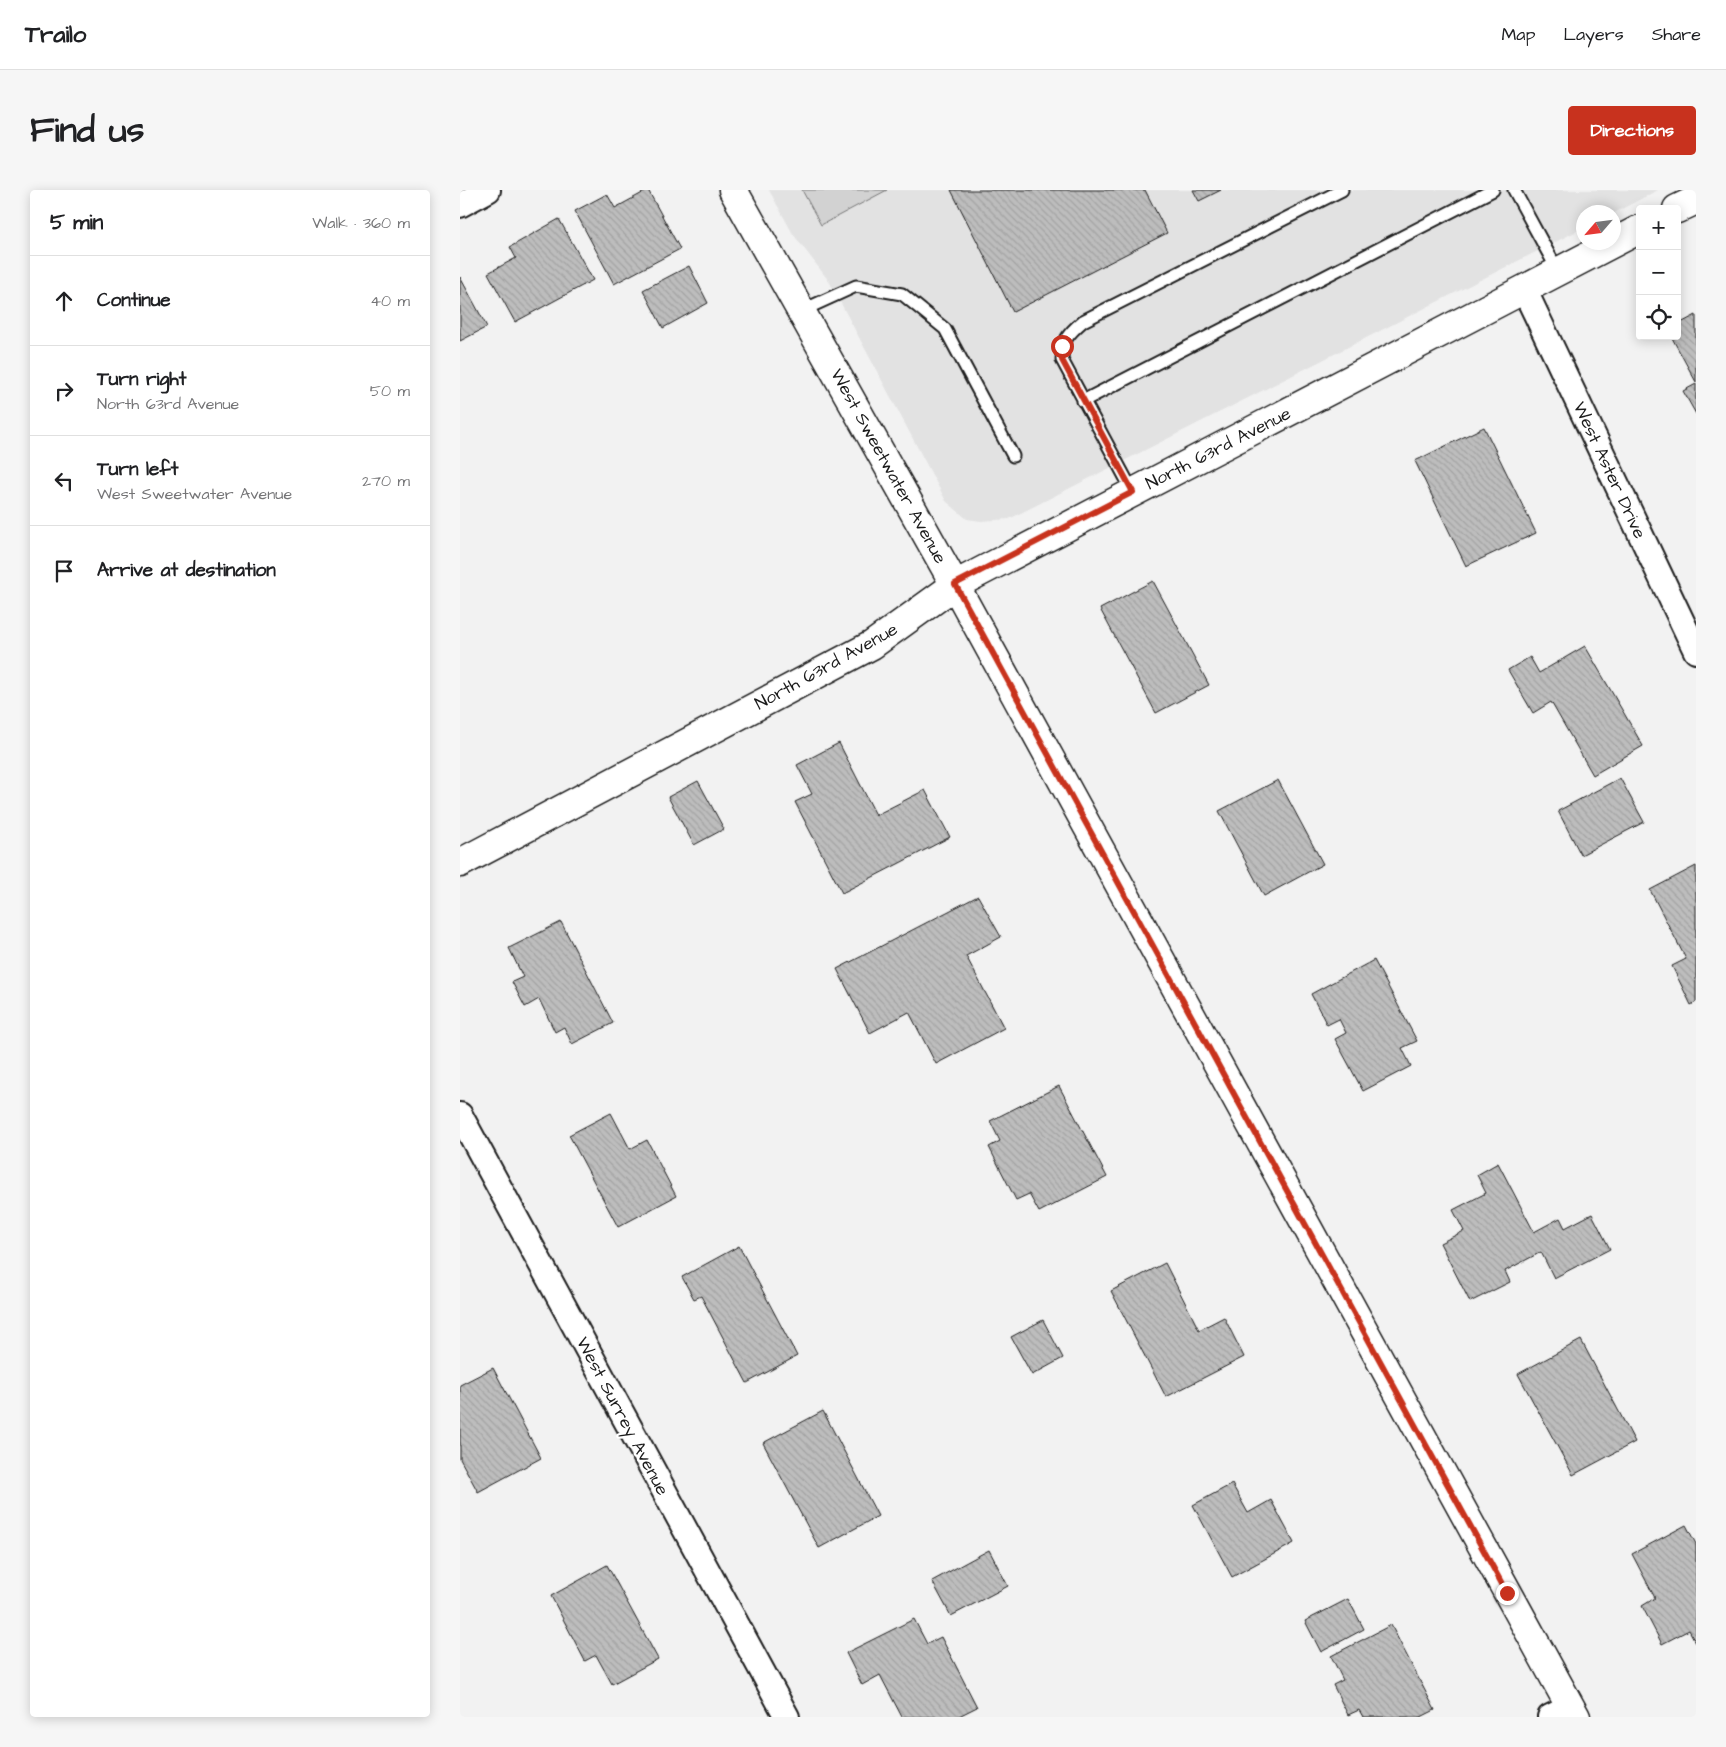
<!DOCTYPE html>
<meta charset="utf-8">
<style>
:root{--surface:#fff;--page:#f6f6f6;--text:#202124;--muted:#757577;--line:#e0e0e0;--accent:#c8321e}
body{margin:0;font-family:"Architects Daughter",sans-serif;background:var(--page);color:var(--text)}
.controls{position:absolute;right:15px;top:15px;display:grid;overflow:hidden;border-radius:5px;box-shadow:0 2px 12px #0003}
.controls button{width:45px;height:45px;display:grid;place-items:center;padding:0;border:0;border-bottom:1px solid var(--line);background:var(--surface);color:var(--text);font:25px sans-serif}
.compass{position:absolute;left:1116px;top:15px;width:45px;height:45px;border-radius:50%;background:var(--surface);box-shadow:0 2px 12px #0003;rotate:242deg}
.stop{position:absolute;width:15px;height:15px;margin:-11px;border:4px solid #c8321e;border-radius:50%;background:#fff}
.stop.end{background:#c8321e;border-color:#fff;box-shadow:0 1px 5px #0008}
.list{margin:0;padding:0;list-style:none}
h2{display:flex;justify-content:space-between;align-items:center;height:65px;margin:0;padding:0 20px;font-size:21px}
h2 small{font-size:16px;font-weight:400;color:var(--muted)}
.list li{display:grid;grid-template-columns:32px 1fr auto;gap:15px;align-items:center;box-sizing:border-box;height:90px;padding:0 20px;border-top:1px solid var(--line)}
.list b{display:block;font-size:19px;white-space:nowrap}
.list p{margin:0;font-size:16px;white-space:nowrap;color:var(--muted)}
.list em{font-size:16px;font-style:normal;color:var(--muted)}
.icon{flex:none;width:28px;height:28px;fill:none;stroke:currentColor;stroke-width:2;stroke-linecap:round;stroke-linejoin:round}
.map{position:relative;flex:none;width:1236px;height:1527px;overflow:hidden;border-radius:5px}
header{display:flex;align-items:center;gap:30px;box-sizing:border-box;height:70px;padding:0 25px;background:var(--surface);border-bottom:1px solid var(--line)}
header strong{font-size:24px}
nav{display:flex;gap:28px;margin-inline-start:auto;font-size:18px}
.intro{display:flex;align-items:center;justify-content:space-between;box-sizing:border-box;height:120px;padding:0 30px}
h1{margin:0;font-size:35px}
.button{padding:12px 22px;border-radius:5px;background:var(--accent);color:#fff;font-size:18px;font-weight:700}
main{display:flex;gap:30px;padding:0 30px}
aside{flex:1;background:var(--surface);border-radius:5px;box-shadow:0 2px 12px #0003}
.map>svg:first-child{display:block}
</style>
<header>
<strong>Trailo</strong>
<nav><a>Map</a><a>Layers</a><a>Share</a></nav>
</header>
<div class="intro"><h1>Find us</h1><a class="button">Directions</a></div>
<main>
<aside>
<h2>5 min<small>Walk · 360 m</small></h2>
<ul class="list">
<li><svg class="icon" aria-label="ahead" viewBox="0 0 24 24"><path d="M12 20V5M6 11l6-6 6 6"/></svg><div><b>Continue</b></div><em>40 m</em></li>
<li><svg class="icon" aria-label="right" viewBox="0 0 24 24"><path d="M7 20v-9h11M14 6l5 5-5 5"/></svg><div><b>Turn right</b><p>North 63rd Avenue</p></div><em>50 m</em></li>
<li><svg class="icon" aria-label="left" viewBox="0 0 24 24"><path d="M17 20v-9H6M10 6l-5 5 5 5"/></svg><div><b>Turn left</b><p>West Sweetwater Avenue</p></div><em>270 m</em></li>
<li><svg class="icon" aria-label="arrive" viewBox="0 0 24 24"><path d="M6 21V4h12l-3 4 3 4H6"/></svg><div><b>Arrive at destination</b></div></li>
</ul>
</aside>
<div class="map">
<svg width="1236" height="1527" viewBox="0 0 1236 1527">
<defs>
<pattern id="building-back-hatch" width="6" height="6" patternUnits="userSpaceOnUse" patternTransform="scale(1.25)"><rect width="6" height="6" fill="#bdbdbd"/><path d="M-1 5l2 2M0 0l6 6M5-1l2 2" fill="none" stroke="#a2a2a2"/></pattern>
</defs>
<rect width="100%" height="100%" fill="#f2f2f2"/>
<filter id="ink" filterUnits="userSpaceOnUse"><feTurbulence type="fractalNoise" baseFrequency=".02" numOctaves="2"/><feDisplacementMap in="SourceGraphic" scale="10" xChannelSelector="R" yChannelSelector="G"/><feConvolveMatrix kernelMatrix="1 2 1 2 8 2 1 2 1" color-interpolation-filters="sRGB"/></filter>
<g filter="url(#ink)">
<!-- built -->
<path fill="#e2e2e2" d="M309,0H1198L1154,23L1124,22L1123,38L549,329L521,331L507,329L486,311L369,91L333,44Z"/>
<!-- pitch -->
<path fill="#d2d2d2" stroke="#777" d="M342,0H427L361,35Z"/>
<!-- building -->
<path fill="url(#building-back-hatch)" stroke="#1c1c1c" d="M188,0L220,59L154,94L115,21L147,4L155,18Z
M491,0H685L707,43L553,122Z
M733,0H761L739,11Z
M99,29L133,90L55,132L28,83L56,68L50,57Z
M229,76L248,113L203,138L183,100Z
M0,87L27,137L0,151Z
M1236,125V192L1211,146H1217V135Z
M1236,194V224L1223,201Z
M1024,237L1076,343L1006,376L955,271Z
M693,391L749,495L696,523L640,419Z
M1125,456L1183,556L1133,585L1091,512L1073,523L1048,480L1070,467L1079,483Z
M379,553L416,625L465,600L490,647L382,703L335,612L352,604L337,575Z
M1160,588L1184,632L1121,665L1098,621Z
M818,590L863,674L804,706L759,621Z
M238,591L264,639L234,655L208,607Z
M1236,676V812L1231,815L1212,776L1226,769L1190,700Z
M518,706L541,747L506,766L544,838L476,874L449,822L410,843L377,779Z
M101,732L153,833L112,854L104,837L95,842L79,809L65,817L52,792L63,787L49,758Z
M914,770L957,851L942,858L951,876L903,901L875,849L886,843L879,829L867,835L851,804Z
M599,896L647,987L579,1022L569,1004L556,1010L529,957L540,951L530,931Z
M151,923L170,959L187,950L216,1006L158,1037L109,945Z
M1038,973L1074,1042L1100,1028L1105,1038L1132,1024L1150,1059L1094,1088L1081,1062L1045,1081L1050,1092L1010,1112L980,1053L1004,1041L993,1020L1026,1003L1017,985Z
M279,1056L337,1166L287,1193L241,1106L234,1109L222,1087Z
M705,1073L739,1140L764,1127L784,1167L706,1207L651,1101Z
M583,1130L603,1168L572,1185L551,1147Z
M1121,1150L1175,1252L1113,1285L1058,1184Z
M33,1178L81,1268L18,1302L0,1269V1195Z
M363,1221L418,1326L359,1358L303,1253Z
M772,1294L788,1323L811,1310L834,1353L772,1387L733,1315Z
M1226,1335L1236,1354V1453L1229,1440L1202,1454L1182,1416L1195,1408L1172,1364Z
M529,1360L548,1396L491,1426L472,1391Z
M147,1375L198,1469L152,1494L136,1465L125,1471L91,1406Z
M888,1409L904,1439L861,1462L845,1431Z
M454,1429L467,1454L481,1447L517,1517L497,1527H442L420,1485L402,1495L386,1463Z
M931,1435L975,1520L961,1527H903L899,1520L888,1525L873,1495L883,1490L871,1466Z"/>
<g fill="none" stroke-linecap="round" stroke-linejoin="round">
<defs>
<path id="service" d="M1054,0L1098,81
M341,121L396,96L442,104L485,139L553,266
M623,211L1033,0
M673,302L602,170C602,150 608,144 623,131L882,0"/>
<path id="minor" d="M0,15L28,0
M1064,99L1236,461
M0,925L327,1527
M1090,1527L1110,1517"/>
<path id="tertiary" d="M273,0L495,395L1116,1527
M1217,19L1236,10
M0,673L412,455L495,395L1180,39"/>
</defs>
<!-- service casing -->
<use href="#service" stroke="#1c1c1c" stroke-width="15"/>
<!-- minor casing -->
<use href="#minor" stroke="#1c1c1c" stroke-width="28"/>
<!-- tertiary casing -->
<use href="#tertiary" stroke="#1c1c1c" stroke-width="31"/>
<!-- service -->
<use href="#service" stroke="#fff" stroke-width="11"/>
<!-- minor -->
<use href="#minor" stroke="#fff" stroke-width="24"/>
<!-- tertiary -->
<use href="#tertiary" stroke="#fff" stroke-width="28"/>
</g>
</g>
<g fill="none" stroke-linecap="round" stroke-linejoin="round" filter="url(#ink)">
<!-- route -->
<path stroke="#c8321e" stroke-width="6" d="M602,156V170L673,302L495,394L1047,1403"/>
</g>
<g text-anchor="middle" stroke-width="4.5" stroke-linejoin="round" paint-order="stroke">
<!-- street labels -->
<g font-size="18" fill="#1c1c1c" stroke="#fff">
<text transform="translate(758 258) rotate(-27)" y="6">North 63rd Avenue</text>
<text transform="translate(429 276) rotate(61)" y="6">West Sweetwater Avenue</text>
<text transform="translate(1150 280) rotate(65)" y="6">West Aster Drive</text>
<text transform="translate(366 476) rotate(-29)" y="6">North 63rd Avenue</text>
<text transform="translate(163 1226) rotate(62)" y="6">West Surrey Avenue</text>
</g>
</g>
</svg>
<div class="controls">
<button>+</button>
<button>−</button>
<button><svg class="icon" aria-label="locate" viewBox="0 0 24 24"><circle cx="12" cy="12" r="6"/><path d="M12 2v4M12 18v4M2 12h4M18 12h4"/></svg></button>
</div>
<svg class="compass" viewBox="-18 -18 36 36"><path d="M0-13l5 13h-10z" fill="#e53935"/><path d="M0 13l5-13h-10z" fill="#757577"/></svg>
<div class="stop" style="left:602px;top:156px"></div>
<div class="stop end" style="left:1047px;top:1403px"></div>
</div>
</main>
